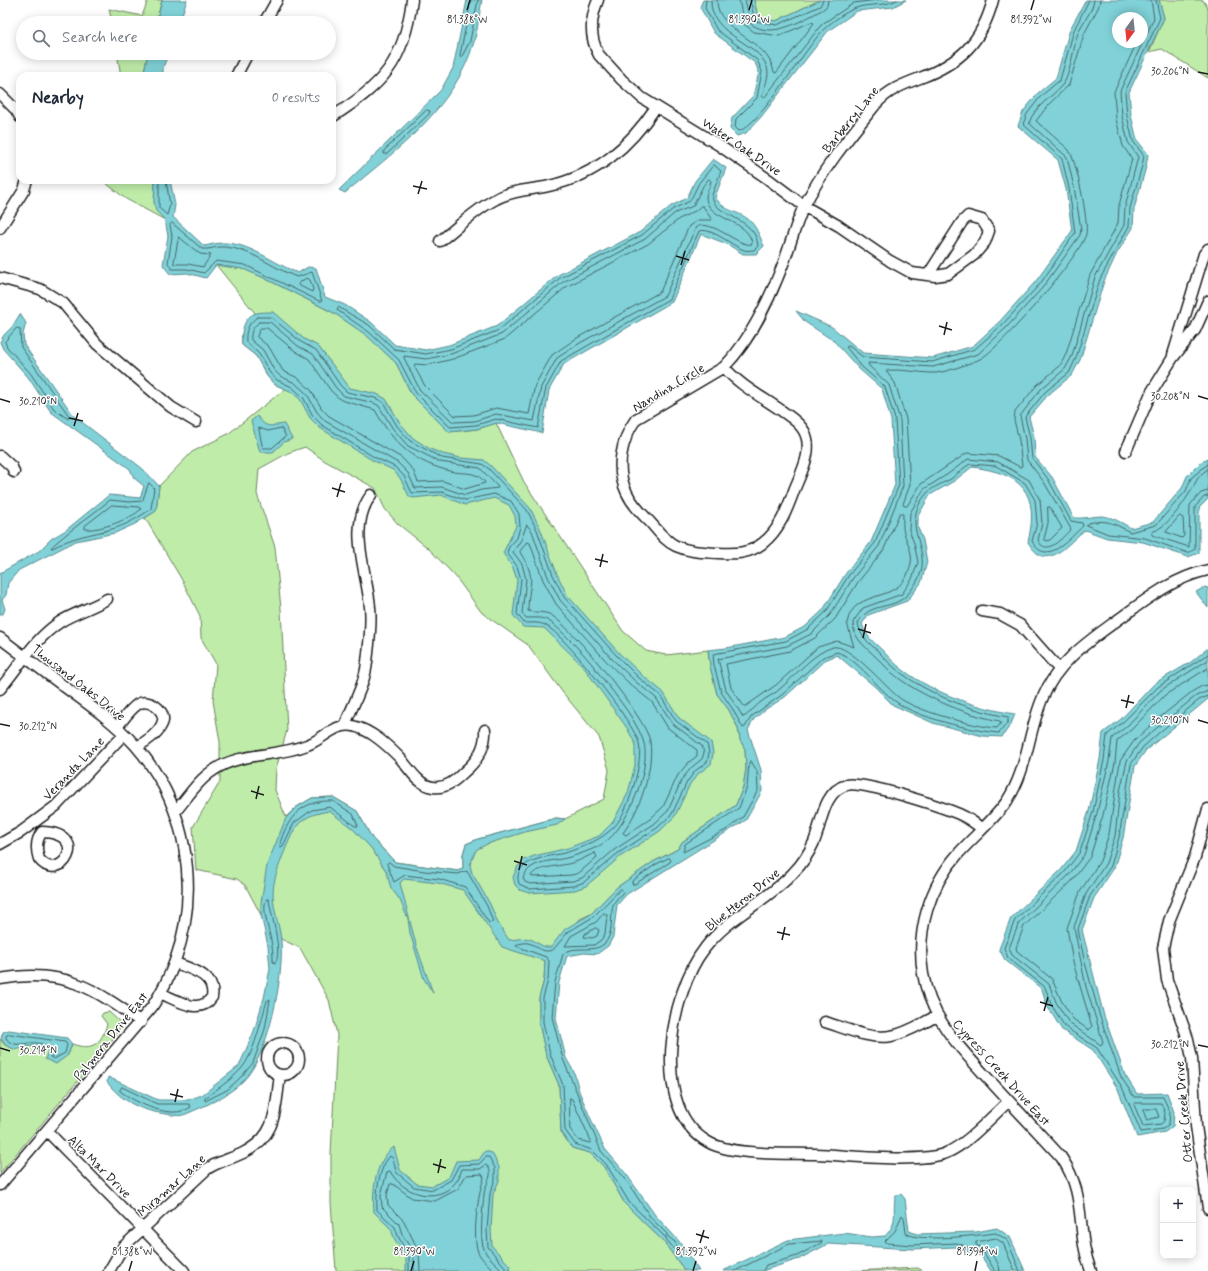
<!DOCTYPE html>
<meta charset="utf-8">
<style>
:root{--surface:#fff;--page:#f6f6f7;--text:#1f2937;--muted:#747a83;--line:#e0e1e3}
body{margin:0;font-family:Mynerve,sans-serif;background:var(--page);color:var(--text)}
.controls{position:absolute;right:12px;bottom:12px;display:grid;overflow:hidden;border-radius:8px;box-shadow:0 2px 10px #0003}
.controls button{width:36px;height:36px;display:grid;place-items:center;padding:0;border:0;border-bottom:1px solid var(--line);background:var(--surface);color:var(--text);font:20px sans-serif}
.compass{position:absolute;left:1112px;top:12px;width:36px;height:36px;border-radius:50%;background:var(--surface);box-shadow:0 2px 10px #0003;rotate:195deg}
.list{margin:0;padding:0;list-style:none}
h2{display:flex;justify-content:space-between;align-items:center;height:52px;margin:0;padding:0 16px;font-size:17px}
h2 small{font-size:13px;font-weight:400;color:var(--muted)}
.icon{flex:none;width:22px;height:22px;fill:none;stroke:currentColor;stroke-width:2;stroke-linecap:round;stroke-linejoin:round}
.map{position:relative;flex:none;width:1208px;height:1271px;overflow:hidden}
.search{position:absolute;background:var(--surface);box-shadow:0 2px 10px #0003;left:16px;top:16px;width:320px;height:44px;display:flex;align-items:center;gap:10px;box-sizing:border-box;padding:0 14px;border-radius:22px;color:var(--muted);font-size:15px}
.panel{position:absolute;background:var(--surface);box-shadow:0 2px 10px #0003;left:16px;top:72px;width:320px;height:112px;border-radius:12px}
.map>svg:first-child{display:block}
</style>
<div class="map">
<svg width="1208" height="1271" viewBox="0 0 1208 1271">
<rect width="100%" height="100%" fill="#fff"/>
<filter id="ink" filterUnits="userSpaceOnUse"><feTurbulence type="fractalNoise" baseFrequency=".025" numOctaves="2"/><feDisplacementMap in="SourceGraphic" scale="8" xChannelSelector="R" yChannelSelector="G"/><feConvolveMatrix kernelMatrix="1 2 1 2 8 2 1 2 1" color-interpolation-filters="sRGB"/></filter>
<g filter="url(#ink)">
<!-- green -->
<path fill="#bfeca9" stroke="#6e8462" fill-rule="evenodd" d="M148,0H162L156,23H112L109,9L142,16Z
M754,0H820L776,21L758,18Z
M1159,0H1203L1208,8V78L1162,49L1149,52L1164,18Z
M117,53H148L143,76H121Z
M102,180H155C156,201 149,204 165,220L126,199Z
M216,265L244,269L262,277L334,313L367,335L396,363L412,395L449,432L477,429L496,423L524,482L623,631L646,651L666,655L708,650L710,666L717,694L729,710L738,728L740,740L745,749L746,769L743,787L736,805L682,842L678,849L653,862L616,888L591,914L580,919L545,961L544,980L539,998V1023L546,1055L559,1085L561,1132L572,1148L590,1153L604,1167L625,1204L663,1241L685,1271H336L331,1203V1154L337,1035L329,1000L300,948L281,939L261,915L245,885L237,879L196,870L193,827L220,782V742L213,701L216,664L201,638L200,616L182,580L145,518L156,511L159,486L192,452L228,434L285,389L274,384L267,376L256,356L242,345C240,330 245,322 255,313ZM305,447L325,461L375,488L385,509L398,524L428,548L455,576L482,613L528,645L563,693L599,737L609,770L604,799L565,819L556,818L478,839L466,844L463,854V868L458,871L395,862L372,838L357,811L333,797L312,798L295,808L286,817L275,790L276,769L287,730L281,609L275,547L257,494L259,469L288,453Z
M109,1012L120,1022V1028L110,1043L0,1173V1039L5,1045L16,1049L26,1046H41L48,1051L68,1055L72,1044C93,1051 101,1044 107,1024L101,1016L103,1013Z
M918,1268L923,1271H851H852Z"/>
<!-- water -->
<path fill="#80d2d8" stroke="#58898d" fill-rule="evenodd" d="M162,0H187L179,23H156Z
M467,0H482C479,14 478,29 474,42C454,110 396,150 345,193L339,190L441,90L453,68Z
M703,0H754L758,18L776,21L820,0H906L893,7L857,11L828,31L761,117L746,133L737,136L730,129L732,118L753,96L759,72L755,63L714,33L700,7Z
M1086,0H1159L1164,18L1129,92L1131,115L1137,140L1148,154L1146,167L1134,209L1133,228L1117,253L1104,281L1080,360L1072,375L1048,395L1029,417L1034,437L1035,457L1052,477L1074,518C1084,519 1093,516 1102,516C1113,517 1122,523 1131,528L1153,522L1182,488L1187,476L1201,462L1208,459V499L1199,508V553L1188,557L1143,542L1107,538L1085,530C1066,544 1047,575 1028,542C1040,492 1021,473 972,467L954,481L930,495L918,516V528L923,540L927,562L921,583L907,601L868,615L862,624C867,638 872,640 882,650C887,655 892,661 897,665C927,691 976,708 1015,714L1011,724L1002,737L983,736L933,723L893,705L874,686L837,655L825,660L785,697L766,709L754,719L748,730L761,770L762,791L746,820L627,894L617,905L613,937L608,946L597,954L584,953L567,956L559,982L556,1018L566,1058L574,1072L579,1091L590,1117L605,1149L627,1175L655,1215L678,1240L699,1271H685L663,1241L625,1204L604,1167L590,1153L572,1148L561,1131L559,1085L546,1055L539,1023V998L544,980L545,961L502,947L463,890L438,883L404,879L400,883L417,948L433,993L424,979L410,933L408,919L400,900L391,888L386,871L371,848L352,828L329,811C317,813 305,816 297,826C291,833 277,869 275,879C269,902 279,919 281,941C284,976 269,1056 243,1081C227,1097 207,1105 186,1114C179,1117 173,1115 166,1114C142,1111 122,1102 107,1082L108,1077L158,1100H188L202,1095L239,1066L254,1031L264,998L270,969L268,946L261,915V903L267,865L286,818L295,808L312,798L333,797L357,811L372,838L395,862L458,871L463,868V854L466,844L478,839L556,818L565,819L557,825L525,832L487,844L476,850L470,865L472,873L490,904L498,923L509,940C515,940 524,937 530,939C538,942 542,948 551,947L565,929L591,914L616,888L653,862L678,849L682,842L736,805L743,787L746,769L745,749L740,740L738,728L729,710L717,694L710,666L708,650L726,648L785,637L806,626L823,610L846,573L871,542L895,485L891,420L882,389L859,369L834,341L805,322L796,311L832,327L863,353L933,358L973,346L1000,321L1036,281L1072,231L1066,189L1058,160L1018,126L1023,112L1038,93L1056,78L1070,29ZM1118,18H1142V42H1118Z
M148,53H169L163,67V76H143Z
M713,159L726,168L715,197C726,213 734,209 748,219C756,225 760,237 764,246L756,254H743L727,244L701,234L672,302L564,364L549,390L542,433L497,423L477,429L449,432L412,395L396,363L366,335L334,313L262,277L243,269L216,265L206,278L187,273L170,274L163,265L168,236L165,220L156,211L154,202L155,180H170L175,205L173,217L204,246C210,245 216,243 223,243C248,242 275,264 298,273L308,267L316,268L325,297L345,305L371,322L395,345L426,350L449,345L497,326L558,275L640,232L671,206L687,198L695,181Z
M273,312L304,339L318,346L350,388L377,394L386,399L400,423L413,438L430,449L443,454L461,458L484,460L492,467L530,508L540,528L557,574L567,595L619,653L642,675L663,692L679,718L711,742L713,753L711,764L698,774L690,784L675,816L660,831L620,857L586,886L575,890L529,893L520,890L515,885L513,877L518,866L524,860L534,856L568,848L599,836L613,822L628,793L635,765V743L627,728L583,666L544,628L523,627L513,615L517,580L513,568L503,553L516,526L515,516L509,505L494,498L465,505L441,495L413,498L409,496L400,478L393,470L372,460L320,428L310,418L300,399L290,391L274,384L267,376L256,356L242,345C241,333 243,316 257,313C261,312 268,312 273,312Z
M20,314L26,323L23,334L24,345L74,416L143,469L159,486L156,511L135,524L115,533L76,541L19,570L8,583L6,595L2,600L5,609L3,614H0V573L39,551L51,539L66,530L109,495L140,498L144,486L134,478L130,469L51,412L28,377L3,349L0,342L4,335L12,327Z
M257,416C267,429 269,426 284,424L292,439L284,442L273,452H260L251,421Z
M1205,587L1208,588V608L1196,592Z
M1208,648V699L1146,750L1135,766L1123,838L1114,868L1094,898L1082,930L1104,1016L1125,1075L1137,1094L1167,1093L1174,1112L1173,1126L1165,1132L1137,1137L1118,1089L1093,1050L1062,1030L1047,1006L1042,989L1005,960L999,949L1011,918L1061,870L1076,851L1089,811L1100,759L1103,733L1121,719L1155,683L1191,662Z
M9,1030L67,1038L72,1044L68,1055L56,1064L45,1059L48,1051C38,1043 27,1046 16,1050L5,1045L1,1038L3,1032Z
M394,1147L400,1170L417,1184L433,1186L449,1177L456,1161L479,1160L485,1151L492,1153L499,1167V1181L493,1194L491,1230L492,1246L510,1266L509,1271H406V1258L394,1238L391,1229L374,1212C372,1190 375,1161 394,1147Z
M901,1194L905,1199L909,1231L917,1234L976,1232L997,1228L1010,1237L1025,1271H991L981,1256L955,1247L912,1249L828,1244L799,1259L762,1271H723L788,1240L844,1233L872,1237L885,1236C900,1221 891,1212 896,1195Z"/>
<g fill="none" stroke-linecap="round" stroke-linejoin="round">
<!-- shore -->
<path stroke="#446567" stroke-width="1" d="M471,0L460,55L461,58L470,41L478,0
M706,0L705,8L717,30L757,60L762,71L757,98L736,119L735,127L739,131C761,124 804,49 825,28C833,21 845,12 856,8C869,3 884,7 897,0
M711,0C709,38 765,42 768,72C768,79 764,89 762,96L764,98L822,24L854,3L877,0
M717,0C716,33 768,38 774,72L776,73L814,23L811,22L779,36L754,32L744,24L739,0
M745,0L751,24C773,40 802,20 822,10L827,6L828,0
M750,0L755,21L777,25L820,6L823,0
M1089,0L1074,30L1060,80L1041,96L1027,114L1023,124L1062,159L1069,188L1075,233L1040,284L1003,324L975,349L932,362L863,357L849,346L846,347L862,367L885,387L895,419L899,485L875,543L849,575L826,612L808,629L786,641L713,654L714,665L721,692L732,708L743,728L745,727L752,716L783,694L823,657L837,652C857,658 878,689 895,701C915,717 973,731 999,733L1008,722V717C969,710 927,694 896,669C890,664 884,658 879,652C869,643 860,637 858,623C869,602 890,610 905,597C909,594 913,587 916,583C937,550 896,528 927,493C933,487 943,483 951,479C957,474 963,468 970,464L996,466L1025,483L1035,500L1037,523L1032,541C1046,568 1070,538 1083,526L1082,523L1071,521L1048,479L1032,458L1030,438L1025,417L1045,392L1069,373L1076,358L1100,279L1129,226L1130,208L1142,166L1144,156L1133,141L1127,116L1125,92L1160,18L1156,0
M1094,0C1093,12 1082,22 1078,33C1074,45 1070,76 1063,84C1052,98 1035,105 1029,123L1067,157L1074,187L1081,229L1080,235L1043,287L1006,328L978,354L933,367L868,363L869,366L889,385L900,420L903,486L879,546L853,578L830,615L811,634L787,646L718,659L726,690L743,717C749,715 755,706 761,702C767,697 775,694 781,688C797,674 813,653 833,647C848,643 885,686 897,696C912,710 976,727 997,728L1001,723L1000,721C966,715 917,695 891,672C886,667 881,662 876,657C866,647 853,639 853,622L863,608L902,594L912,579L918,562L914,543L909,530L910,513L924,489L948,474L968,459L998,462L1029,480L1040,500L1042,523L1038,540C1046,558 1063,537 1071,529L1044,482L1027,460L1025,439L1020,416L1041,389L1065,369L1072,356L1095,277L1124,225L1125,207L1138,157L1128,142L1122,116L1120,91L1154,18L1151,0
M1100,0L1098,8L1084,34L1069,85L1049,104L1036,121L1068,149C1076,157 1089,223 1086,234C1081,255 998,352 978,360C967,364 943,374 932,373C919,373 897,368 886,371L895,383L906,419L910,485L903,504L904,506H907L921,484L967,453L999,456L1020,467L1022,466L1019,440L1014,420L1015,412L1037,385L1060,366L1066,354L1090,275L1118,223L1119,205L1132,159L1123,146L1116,119L1114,92L1137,42
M427,110L430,111L429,114L387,154H384V151Z
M714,165L721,171L712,195C712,217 756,216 758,246L754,250C751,250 747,251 744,250C732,246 712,227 699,231L669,299L561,361L546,388L538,428L496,419L476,425L450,427L416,393L399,360L369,332L337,310L338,307L369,325L394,349L426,354L451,349L499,330L560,278L642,235L673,209L690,201L699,183Z
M709,179L711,181C710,186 707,191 706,196C705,220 750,219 752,244C739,248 712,218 696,227L665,296L580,343L557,358L541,387L534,421L496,414L475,421L453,422L420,390L404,358V356L426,359L451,354L502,334L563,282L645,239L675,213L693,206L703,186Z
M159,180V208L167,215L170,205L166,180
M701,206H703L712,220H698L689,226L660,292L577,338L552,355L535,385L529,414L496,408L474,415L455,416L425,386L414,366L415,364L428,365L453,359L505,339L566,287L648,244L679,219L695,211Z
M172,223L202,249C210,250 217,246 224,247C252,249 272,268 297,277L312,272L322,301H319L245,265L216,261L204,273L187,269H172L168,263L172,236L170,225Z
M179,237L200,254L211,255L203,267L188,264H174Z
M307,278L310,280L313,289L312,292L298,285L299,283Z
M257,317H271L301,342L316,350L340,385L347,392L375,398L383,402L397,426L410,441L442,458L482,464L489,469L527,510L537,530L553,575L564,597L616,655L639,678L660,695L676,721L707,744L709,753L707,762L695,771L687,782L672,814L657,828L617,854L584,882L574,886L530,889L519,884C510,857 556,857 571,851C588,845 602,839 615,826C629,810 643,763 639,743C635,724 563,633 545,625C539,622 531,623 524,623L517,614L521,579L517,566L507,553L509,547L517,538L520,527L519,514L511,501L494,494L465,500L442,492L412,493L404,476L395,467L374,457L322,425L313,416L303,397L292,387L277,380L270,373L259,354L246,342C245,331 248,324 257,317Z
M259,322H270L298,346L313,354L336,388L344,396L374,403L379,406L393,429L408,446L440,462L480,468L497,486L498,488L481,490L465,495L442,487L415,488L408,473L398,463L325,421L317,412L307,394L295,383L280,376L274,370L263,350L251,340C250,332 253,327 259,322Z
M17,328L20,329L21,347L69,416L68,419L54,409L31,374L7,347L5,342Z
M261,328H267L295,351L309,359L331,391L341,400L375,410C394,445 414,463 454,472C466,474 475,471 484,481L485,483L465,489L443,481L418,482L413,470L402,458L329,416L322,409L311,390L298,378L283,371L269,347L257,337Z
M259,428L268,431L281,428L286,436L272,448H263Z
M1208,464L1191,478L1186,491L1156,525L1130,532C1113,523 1107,519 1088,523L1086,525L1108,534L1145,538L1188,553L1195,549V507L1204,497L1208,496
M1208,469C1195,477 1197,483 1189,494C1181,507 1167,527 1152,532V535L1189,547L1190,505L1201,493L1208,491
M149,483L154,488L151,509C139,517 127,525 112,529C91,535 73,536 53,548H51C52,544 102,507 110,500L129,502L142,501Z
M112,505L139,507L141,509C132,519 98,531 85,529V526Z
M1048,507H1050L1062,528L1050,540L1046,541L1044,539L1048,523Z
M900,513L903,514C903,520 902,527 904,533C907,542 913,553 911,563C903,608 854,585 847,623L854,647L837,641L818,647L776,685L746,706H744L731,688L726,664L790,651L815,638L835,619L858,582L883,551Z
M1180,516L1183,518L1184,536L1182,538L1166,532Z
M527,525L532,531L548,577L560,600L612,659L636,682L656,698L673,724L702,746L704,753L702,759L692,767L682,779L668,811L654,824L614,850L582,878L573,881L530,884L525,882L523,878C530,859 554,862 570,857C580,854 595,849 604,843C627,828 653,766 643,740C634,715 610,689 594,667C588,658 556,624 547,620C541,617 533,618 526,618L522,613L526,579L522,564L513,552L521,540Z
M527,542L530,543L543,580L556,604L608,663L632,686L652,702L668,728L697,750V756L688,763L678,775L663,807L650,819L626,835L623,833C640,810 654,769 650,741C646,718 572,627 551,615C544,611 535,613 528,611C528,581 538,581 520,552Z
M1208,654L1158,687L1123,722L1107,735L1104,760L1093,812L1080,852L1064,873L1015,920L1004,948L1008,958L1045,987L1051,1004L1065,1027L1097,1048L1122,1087L1141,1132L1163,1129L1169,1124L1170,1112L1163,1097H1134L1121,1077L1100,1017L1084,959L1078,929L1090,896L1111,866L1119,837L1131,764L1143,747L1161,731L1199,700L1208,696
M1208,660L1161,690L1127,726L1112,738L1109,761L1097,813L1084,855L1068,876L1019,923L1009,948L1012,955L1049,984L1056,1002L1069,1023L1101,1045L1103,1042L1086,987L1074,927L1086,894L1106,863L1115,836L1120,791L1127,761L1139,743L1158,727L1196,696L1208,691
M1208,668L1165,695L1131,730L1117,741L1115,763L1103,815L1090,857L1072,881L1024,926L1016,948L1017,951L1052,979L1061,1000L1073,1019L1089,1030L1092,1027L1073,962L1067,928L1080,892L1100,861L1109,834L1120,761L1134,741L1154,722L1193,691L1202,686L1208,685
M751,761L757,771L758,790L743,817L726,830L683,852L685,844L739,808L747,787L749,763Z
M333,801L353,814L358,826H355L330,807L312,810L294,823L283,846L280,847C280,842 282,837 284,832C294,810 308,800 333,801Z
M595,853L597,857L579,873L572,875L533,877L531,876C535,867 562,866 572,863C580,861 587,856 595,853Z
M669,858L671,860L670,862L635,884H632V881L655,865Z
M389,862L394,866L424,871L458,874L467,871L487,906L493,922L489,923L465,887L439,879L405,875L394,882L387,864Z
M621,889L623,892C620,896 615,900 613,905C610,917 614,935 604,944C593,954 574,944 563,954L555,982L552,1017L563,1059L601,1151L624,1177L651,1218L667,1234V1236L675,1242L682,1254L681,1257L666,1239V1237L664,1236L629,1202L606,1164L592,1150L575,1144L565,1130L563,1085L550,1054L543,1022V998L548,980L549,961L546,957L516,946L517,944C520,944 525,942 528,943C538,945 540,954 553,950L568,932L593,917Z
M267,899L269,900C271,914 283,953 275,963L273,962C273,957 273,951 272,946C271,935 260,907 267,899Z
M604,913L607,915L605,934L601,940L594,945L565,946L571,936L596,922Z
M596,928L599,930L597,936L592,938L584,937L585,934Z
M270,1000L265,1029L253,1063L241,1077L227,1090L205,1101V1098C217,1089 230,1081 241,1069C254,1055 261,1020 267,1001Z
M10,1034L65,1042L67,1045L65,1053L54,1059L50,1057L51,1049C34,1034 15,1053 6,1038V1036Z
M122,1087L157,1104H189L191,1107C172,1121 136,1103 120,1091Z
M570,1098L572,1099L591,1141L590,1143L578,1140L570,1129Z
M1135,1103H1161L1165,1113L1164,1121L1161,1124L1143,1126L1134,1105Z
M1143,1109H1156L1159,1117L1147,1120Z
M409,1271V1257L398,1236L395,1227L377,1210C376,1193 378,1169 390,1156L393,1158L396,1172L414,1187L433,1190L451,1180L459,1165L479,1164L486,1157H489L495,1168V1180L490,1193L487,1230L488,1247L505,1267V1271
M414,1271V1254L402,1234L399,1224L382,1207L381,1195L387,1172L390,1171C402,1194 437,1205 455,1183C459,1179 460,1174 462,1169H480L486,1165C496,1173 485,1184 484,1194C483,1207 479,1238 484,1249C486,1256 495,1262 500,1268V1271
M420,1271L419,1252L404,1221L388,1205L387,1195L390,1184H393L412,1198L435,1201L458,1189L466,1175L482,1174L484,1178C478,1193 472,1237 478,1252C481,1259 489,1265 494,1271
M735,1271L789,1244L822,1241L821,1243L797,1256L766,1265L763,1271
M995,1271L984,1253L957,1243L912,1245L887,1243L885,1241L895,1231L902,1215L904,1217L906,1233C918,1243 979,1235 996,1233L1007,1240L1020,1271
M1000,1271C999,1258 987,1249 976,1245V1242L995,1238L1003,1243L1015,1271"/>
<defs>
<path id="street" d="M598,0C590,19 589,37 599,55L622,80L642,98L717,144L768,179L804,206L839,226L890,261L912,273L935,276L948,274L974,255L985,242L989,231L982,220L968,216L962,222L928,275
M264,23L277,0
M236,76L248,53
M0,94L16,110L20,117
M332,117C383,84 404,63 412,0
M0,228L24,190L27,180
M440,241C458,227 476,209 496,199C512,190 532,190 549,186C597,175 629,147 656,107
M0,278L40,289L63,303L97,344L171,407L196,422
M1173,355L1204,254L1208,249
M724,367C739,385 762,397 782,411C790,417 799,422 804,431C814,449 802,471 795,488C788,507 780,530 763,543C749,554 735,554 718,553C703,552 689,552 676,546C665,541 658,531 650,522C641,513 632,504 627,493C615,469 621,440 636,419Z
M724,367C752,339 771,296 785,259C791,242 796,224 803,208C822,170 850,136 876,104C888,90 904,84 920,78C960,63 982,42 993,0
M1126,451L1151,393L1172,359L1195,330L1208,301
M0,456L12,467L14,472
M982,611L1000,614L1020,625L1059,669
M0,638C24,656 48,675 73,693C95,709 117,725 135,745C187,804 201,888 175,961C169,978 161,993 152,1007L0,1185
M0,689C19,667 34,639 60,622C74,613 92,608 107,599
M345,725C353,704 365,684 367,662C369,644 372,624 370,607C367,570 347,528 371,495
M117,727C123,720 129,710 138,704C148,698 165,709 163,721C160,733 146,741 137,747
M1208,809L1195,857L1169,921L1163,948L1167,980L1188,1039L1192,1058L1196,1126L1208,1208
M175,812C187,798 198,780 214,770C240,752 277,757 307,745C322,740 336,722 353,726C371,730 387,745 400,758C409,768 418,785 433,787C446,789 456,780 464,772C477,761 486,748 485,730
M982,829C975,823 968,818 959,814C942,807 861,780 846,785C823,792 822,823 814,842C809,853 803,863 794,872C768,901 729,916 705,948C670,992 649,1109 708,1142C733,1156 786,1153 816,1154C847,1155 920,1164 946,1153C968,1144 991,1117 1009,1101
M42,832C93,833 60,886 39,859C36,850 36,840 42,832Z
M0,844L21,832L56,806L124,734
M0,979C63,968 92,987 141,1022
M160,993C177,1000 200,1016 212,997C216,975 191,969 175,963
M825,1022C845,1028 870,1040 891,1036C908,1033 922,1023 937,1016
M267 1059a16 16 0 1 1 32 0a16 16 0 1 1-32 0Z
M47,1131L184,1271
M109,1271L123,1247L207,1169C219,1161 231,1159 243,1153C278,1136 275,1108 280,1075
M1091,1271C1075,1230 1088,1196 1061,1157C1039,1133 1016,1109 994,1085C963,1051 931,1021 923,974C916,931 929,887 958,854C974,836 993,821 1007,801C1028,769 1028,731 1043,697C1058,661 1089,641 1119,619C1147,599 1173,578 1208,570"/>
</defs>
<!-- street casing -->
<use href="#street" stroke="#1c1c1c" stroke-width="13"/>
<!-- street -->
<use href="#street" stroke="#fff" stroke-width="10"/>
</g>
</g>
<!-- ticks -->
<path fill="none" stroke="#1c1c1c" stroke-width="1.5" d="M467,10L470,0M749,10L752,0M1031,10L1034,0M1198,72L1208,74M413,186L427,189M418,194L422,181M676,256L689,260M681,265L685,251M939,326L952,330M944,335L947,322M1198,396L1208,399M0,399L10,402M69,418L83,421M74,426L78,413M332,488L345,492M337,497L341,483M595,559L608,562M600,567L603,554M858,629L871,633M863,638L866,624M1121,700L1134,703M1126,708L1129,695M1198,720L1208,723M0,724L10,726M251,791L264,795M256,799L259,786M514,861L527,865M519,870L522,856M777,932L790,935M782,940L785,927M1040,1002L1053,1006M1044,1011L1048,997M1198,1045L1208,1047M0,1048L10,1051M170,1094L183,1097M175,1102L178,1089M433,1164L446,1168M438,1173L441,1159M696,1234L709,1238M700,1243L704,1230M129,1271L132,1261M411,1271L414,1261M693,1271L696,1261M975,1271L977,1261"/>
<g text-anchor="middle" stroke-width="3" stroke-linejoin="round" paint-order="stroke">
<!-- street labels -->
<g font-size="13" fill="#1c1c1c" stroke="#fff">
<text transform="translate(850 119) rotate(-51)" y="5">Barberry Lane</text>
<text transform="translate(742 146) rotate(34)" y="5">Water Oak Drive</text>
<text transform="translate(668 387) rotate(-31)" y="5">Nandina Circle</text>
<text transform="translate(79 682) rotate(38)" y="5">Thousand Oaks Drive</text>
<text transform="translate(73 768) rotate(-46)" y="5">Veranda Lane</text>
<text transform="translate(742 899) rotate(-39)" y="5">Blue Heron Drive</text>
<text transform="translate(110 1036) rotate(-51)" y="5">Palmera Drive East</text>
<text transform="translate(1002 1072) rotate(48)" y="5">Cypress Creek Drive East</text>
<text transform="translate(1183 1112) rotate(-95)" y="5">Otter Creek Drive</text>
<text transform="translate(100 1166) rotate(45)" y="5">Alta Mar Drive</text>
<text transform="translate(171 1185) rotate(-42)" y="5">Miramar Lane</text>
</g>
</g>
<g font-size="10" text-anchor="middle" fill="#1c1c1c" stroke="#fff" stroke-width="3" stroke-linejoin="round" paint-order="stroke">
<text x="467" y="23">81.388°W</text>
<text x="749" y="23">81.390°W</text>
<text x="1031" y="23">81.392°W</text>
<text x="1170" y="75">30.206°N</text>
<text x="1170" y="400">30.208°N</text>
<text x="38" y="405">30.210°N</text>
<text x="1170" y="724">30.210°N</text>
<text x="38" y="730">30.212°N</text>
<text x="1170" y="1048">30.212°N</text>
<text x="38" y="1054">30.214°N</text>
<text x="132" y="1255">81.388°W</text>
<text x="414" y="1255">81.390°W</text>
<text x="696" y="1255">81.392°W</text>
<text x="977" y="1255">81.394°W</text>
</g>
</svg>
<div class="controls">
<button>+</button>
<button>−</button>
</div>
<svg class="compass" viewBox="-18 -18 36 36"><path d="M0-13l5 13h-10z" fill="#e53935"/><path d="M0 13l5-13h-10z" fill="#747a83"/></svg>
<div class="search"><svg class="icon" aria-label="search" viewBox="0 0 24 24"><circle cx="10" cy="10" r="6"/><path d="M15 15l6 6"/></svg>Search here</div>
<section class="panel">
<h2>Nearby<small>0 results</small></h2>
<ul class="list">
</ul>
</section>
</div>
